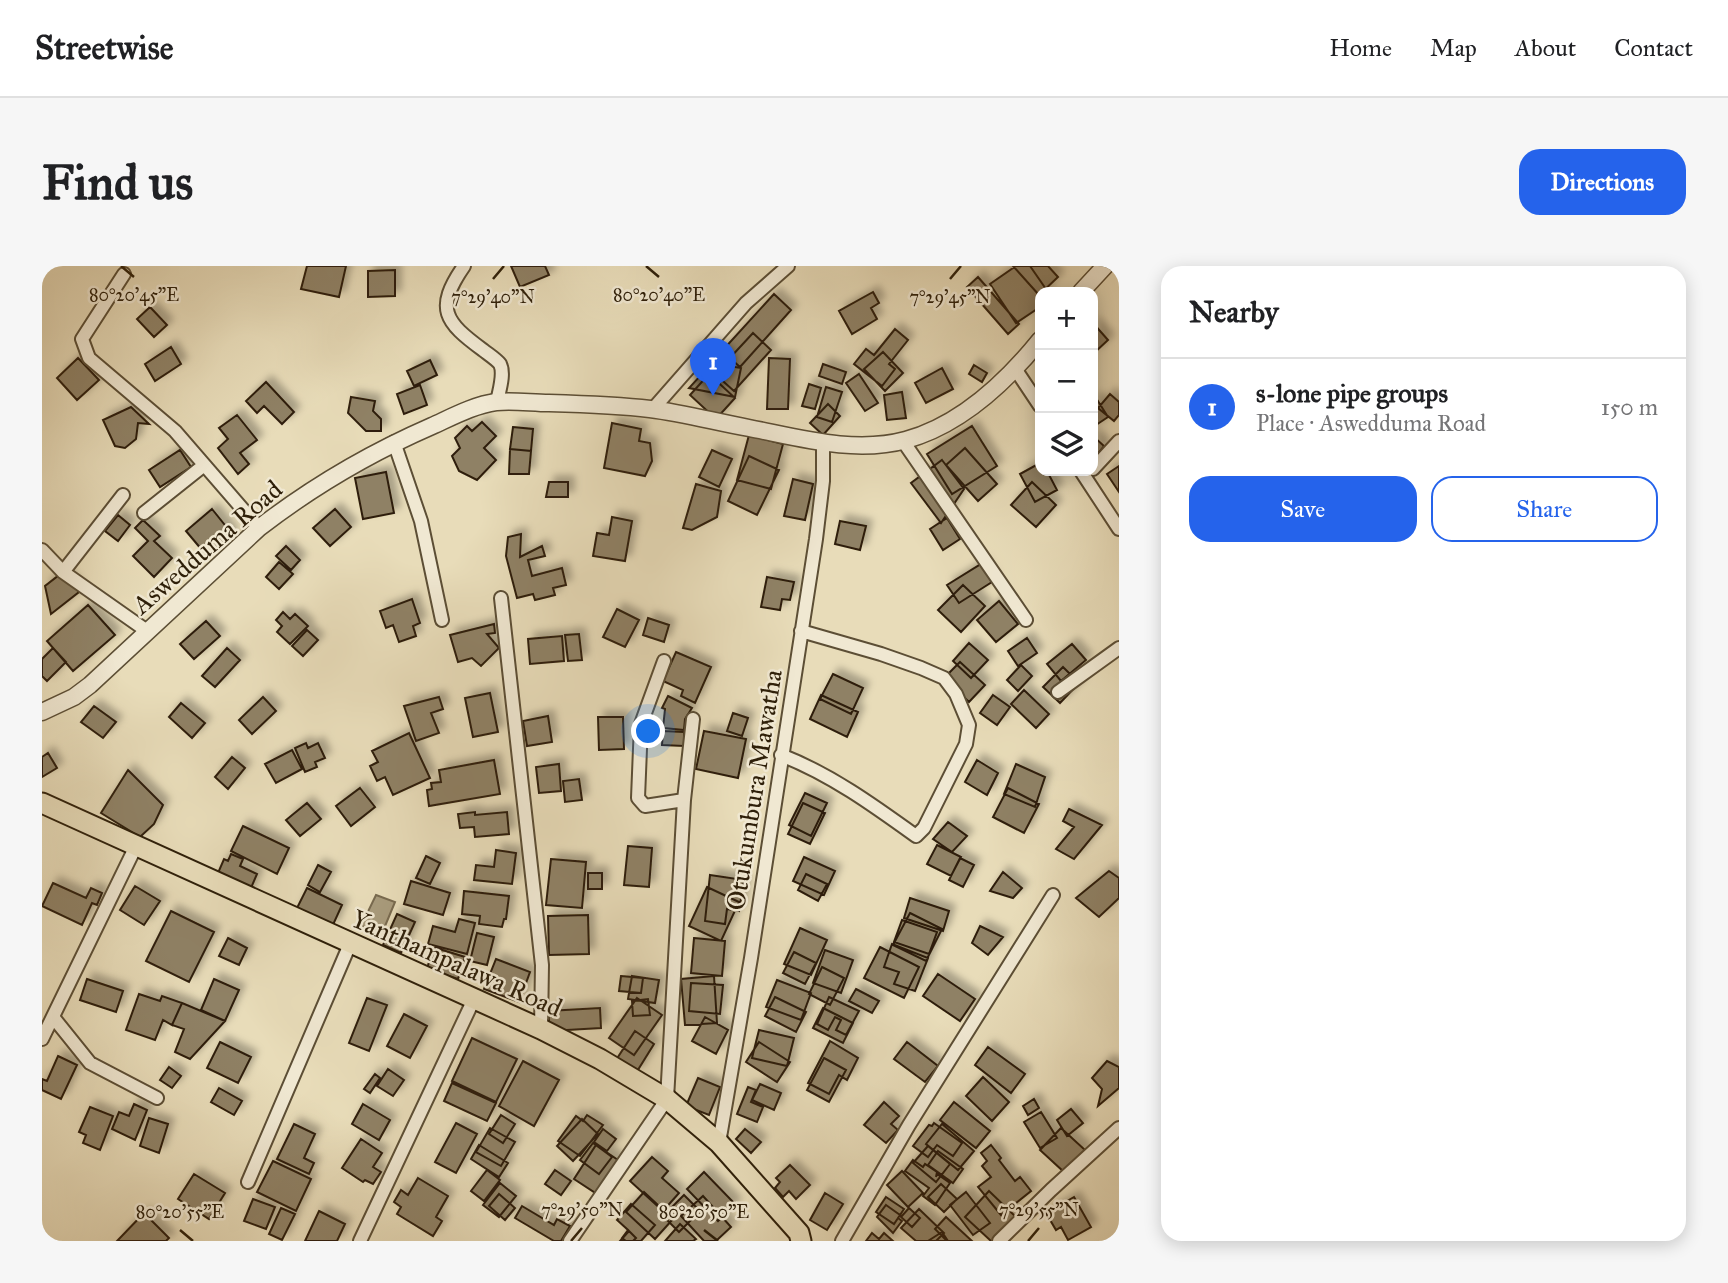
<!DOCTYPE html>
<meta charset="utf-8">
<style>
:root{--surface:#fff;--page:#f6f6f6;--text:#202124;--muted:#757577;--line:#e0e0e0;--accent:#2563eb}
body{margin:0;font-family:"IM FELL Great Primer",serif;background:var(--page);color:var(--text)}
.controls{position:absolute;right:21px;top:21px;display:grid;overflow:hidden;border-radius:14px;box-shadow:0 4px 18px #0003}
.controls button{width:63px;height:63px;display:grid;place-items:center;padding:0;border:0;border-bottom:2px solid var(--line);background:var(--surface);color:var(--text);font:35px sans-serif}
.you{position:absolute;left:607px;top:466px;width:24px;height:24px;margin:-18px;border:5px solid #fff;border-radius:50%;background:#1a73e8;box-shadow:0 0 0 10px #1a73e833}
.badge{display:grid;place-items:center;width:46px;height:46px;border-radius:50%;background:var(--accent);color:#fff;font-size:23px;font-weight:700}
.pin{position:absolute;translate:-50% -58px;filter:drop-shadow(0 2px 4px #0008)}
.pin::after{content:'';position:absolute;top:37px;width:24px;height:21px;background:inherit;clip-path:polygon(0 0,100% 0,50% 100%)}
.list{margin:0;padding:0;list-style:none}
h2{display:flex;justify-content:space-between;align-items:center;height:91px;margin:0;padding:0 28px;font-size:30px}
h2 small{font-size:23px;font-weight:400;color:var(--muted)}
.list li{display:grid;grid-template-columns:46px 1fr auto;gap:21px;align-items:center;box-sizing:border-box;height:98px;padding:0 28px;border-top:2px solid var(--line)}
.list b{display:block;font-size:26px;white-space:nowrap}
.list p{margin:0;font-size:23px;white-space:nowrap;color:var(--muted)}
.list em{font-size:23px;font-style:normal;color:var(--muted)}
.actions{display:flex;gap:14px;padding:21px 28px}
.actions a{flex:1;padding:16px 0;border:2px solid var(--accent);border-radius:21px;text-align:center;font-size:24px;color:var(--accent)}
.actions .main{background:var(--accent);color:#fff}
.icon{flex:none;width:38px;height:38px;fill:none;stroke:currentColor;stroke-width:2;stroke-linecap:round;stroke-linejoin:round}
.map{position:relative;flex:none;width:1077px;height:975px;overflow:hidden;border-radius:21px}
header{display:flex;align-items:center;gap:42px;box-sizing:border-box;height:98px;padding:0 35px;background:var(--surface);border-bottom:2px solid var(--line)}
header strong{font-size:33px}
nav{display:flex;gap:38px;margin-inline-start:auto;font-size:24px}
.intro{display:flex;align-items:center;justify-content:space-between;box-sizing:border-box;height:168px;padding:0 42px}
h1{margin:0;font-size:49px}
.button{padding:18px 32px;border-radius:21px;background:var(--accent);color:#fff;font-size:24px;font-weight:700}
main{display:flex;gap:42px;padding:0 42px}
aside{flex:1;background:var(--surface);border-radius:21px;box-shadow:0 4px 18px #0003}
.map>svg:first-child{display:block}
</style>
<header>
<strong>Streetwise</strong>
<nav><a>Home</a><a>Map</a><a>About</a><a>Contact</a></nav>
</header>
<div class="intro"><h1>Find us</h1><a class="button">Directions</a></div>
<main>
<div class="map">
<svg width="1077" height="975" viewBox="0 0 1077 975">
<defs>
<filter id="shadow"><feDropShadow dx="6" dy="-6" stdDeviation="3.5" flood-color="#0004"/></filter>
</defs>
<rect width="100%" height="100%" fill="#e8dcb9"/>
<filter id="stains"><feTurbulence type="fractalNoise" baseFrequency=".00286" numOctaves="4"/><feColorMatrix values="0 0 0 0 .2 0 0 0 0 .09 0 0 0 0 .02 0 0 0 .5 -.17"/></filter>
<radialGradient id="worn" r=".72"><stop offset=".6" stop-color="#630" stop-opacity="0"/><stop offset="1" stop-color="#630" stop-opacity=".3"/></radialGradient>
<!-- water -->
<path fill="#a99c7d" stroke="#786a4f" stroke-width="2" d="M334,629L353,636L341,665L319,660Z"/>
<!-- building -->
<path fill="#8f8165" stroke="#2e1f09" stroke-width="2" filter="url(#shadow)" d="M265,0H304L297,31L259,23Z
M469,0H503L507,9L478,21Z
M971,0H1006L1016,11L997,29Z
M974,0H988L1006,26H998V41L974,57L948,18Z
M353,4V30L326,31V5Z
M936,11L977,58L966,68L925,21Z
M831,26L837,37L829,42L835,53L810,68L797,45Z
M732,28L749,44L698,101L680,85Z
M108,41L125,59L112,71L95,53Z
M1051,57L1066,74L1052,87L1051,86Z
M853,63L866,74L847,98L853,103L840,120L812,98L824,83L832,89Z
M711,67L729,84L692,125L673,108Z
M129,81L139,98L113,115L103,98Z
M841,86L861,107L843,125L822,103Z
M36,92L57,114L35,134L15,112Z
M727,92L748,93L746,143H725Z
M388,94L395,109L372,120L365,105Z
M670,97L699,102L693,131L647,122Z
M781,98L804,106L800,118L777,110Z
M932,99L945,107L940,116L927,108Z
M900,102L911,123L884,137L873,117Z
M667,108L693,132L674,153L648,129Z
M817,108L836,137L823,145L804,117Z
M224,116L252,146L240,158L222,140L215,147L204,135Z
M767,118L779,122L773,143L760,140Z
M378,119L385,139L362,148L355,128Z
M784,121L800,126L790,156L775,151Z
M860,126L864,152L845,154L842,129Z
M1068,128L1077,136V149L1072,155L1056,142Z
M309,131L333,135L331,145L339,153V165H324L306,147Z
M1054,132L1066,151L1051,161V134Z
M786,138L798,150L781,169L768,157Z
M89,141L107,158L96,157L94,173L83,182L73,180L61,154Z
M195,149L215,174L198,187L207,198L196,208L176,182L186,173L177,162Z
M440,156L454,170L442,182L454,194L435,214L417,205L410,190L418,182L413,172L425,160L430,165Z
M570,157L599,163L597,175L608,177L610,195L603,210L562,202Z
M930,160L955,200L910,228L885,188Z
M471,161L491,163L489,185L468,183Z
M707,169L741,178L729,223L695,214Z
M1051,170L1062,180L1051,194Z
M923,182L955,218L936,235L904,199Z
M468,183L489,185L487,208H467Z
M138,184L149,201L118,221L107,204Z
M670,184L690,193L677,221L657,211Z
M707,190L737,204L715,249L686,235Z
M900,194L922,223L899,257L869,217Z
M998,197V205H1005L1015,224L993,236L978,208Z
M1077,200V226L1065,208Z
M344,206L352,247L321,253L313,212Z
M751,213L771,218L763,254L742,250Z
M507,216H526V231H504Z
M990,216L1014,239L994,261L969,239Z
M654,218L679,225L675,251L650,264L641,262Z
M170,243L190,268L165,290L144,265Z
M293,243L309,261L288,280L271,262Z
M76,249L88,259L76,275L63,265Z
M570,251L590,255L583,295L551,290L555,267L567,269Z
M905,252L918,273L901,284L888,263Z
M101,254L118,270L112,275L130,292L112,311L91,290L106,275L93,262Z
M798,255L824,260L818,284L793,278Z
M479,268L478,291L500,280L503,290L486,294L490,310L520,302L524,319L511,322L513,329L493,334L491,328L475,332L464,290L466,271Z
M244,280L258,294L249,304L234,290Z
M237,296L251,308L237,323L224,311Z
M939,298L950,316L917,337L905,319Z
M21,306L37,326L9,348L3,320Z
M725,311L752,316L748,334L740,333L738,344L719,341Z
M921,319L943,340L919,366L896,344Z
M370,333L378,357L371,360L374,370L357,376L351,359L344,362L338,345Z
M957,335L976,358L954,376L935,354Z
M46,339L73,369L31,405L5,375Z
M575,343L597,354L583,381L561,371Z
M241,346L248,353L253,348L266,360L248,378L235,366L240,360L234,354Z
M606,352L627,359L622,376L601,369Z
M164,355L178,370L152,393L138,378Z
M452,358L453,367L445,368L457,382L439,400L430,392L416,396L408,369Z
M265,364L276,374L261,390L250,380Z
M537,368L540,394L526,395L523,369Z
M520,370L522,395L488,398L486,373Z
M985,372L995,387L976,400L966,385Z
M927,377L946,394L929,412L911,395Z
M1030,378L1044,394L1019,415L1005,398Z
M11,382L24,396L5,415L0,410V393Z
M185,382L198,394L173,421L160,410Z
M634,386L669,401L653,437L639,430L641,424L621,415Z
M918,396L943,419L927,436L902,412Z
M979,399L990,410L976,425L965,414Z
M1021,401L1037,417L1018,437L1001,421Z
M791,408L821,422L809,448L778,433Z
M982,424L1007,448L994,462L969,438Z
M448,427L456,466L431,471L423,432Z
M779,429L816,446L805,471L768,453Z
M951,429L968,441L955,459L938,447Z
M626,430L650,442L643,453L642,464L621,462L623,443L620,442Z
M221,431L234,445L210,468L197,454Z
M397,431L401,443L389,447L397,467L374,475L362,440Z
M139,437L163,457L150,472L127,451Z
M52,440L74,456L61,472L39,456Z
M691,447L706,452L700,470L685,465Z
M506,450L510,476L485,480L481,455Z
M556,451H581L582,483L557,484Z
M621,465L642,466V480L620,479Z
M662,465L704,473L696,512L654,503Z
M367,467L388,512L351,529L343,511L335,515L328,500L336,496L330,485Z
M264,477L266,482L276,477L283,492L273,496L275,501L263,506L253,482Z
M250,484L260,503L234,517L223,498Z
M6,487L15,502L0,511V491Z
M190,491L203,502L186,523L173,511Z
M452,494L458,528L387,540L385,524L390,523L389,517L399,516L397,504Z
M935,494L956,507L945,529L923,516Z
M517,498L519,525L497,527L494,501Z
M974,498L1003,511L993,541L962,528Z
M86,504L121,539L112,558L98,571L59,547Z
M537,513L540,534L523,536L521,515Z
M318,522L333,541L309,560L294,540Z
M966,522L997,538L982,567L951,551Z
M763,527L785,537L769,570L747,559Z
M265,537L279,553L258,570L244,554Z
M761,537L783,547L768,578L746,568Z
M1027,543L1060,559L1032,593L1014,583L1032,561L1021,555Z
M433,546V549L465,546L467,568L433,571L432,561L418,562L416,548Z
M906,556L925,570L910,586L891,573Z
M201,560L247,582L235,608L189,585Z
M895,579L919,591L909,610L885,598Z
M586,580L610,582L607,621L582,619Z
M454,584L474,587L470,618L432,614L434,599L452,601Z
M189,588L201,593L198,600L215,608L206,629L173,614L182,593L186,595Z
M384,590L398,597L388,618L374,612Z
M762,591L793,605L782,629L751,615Z
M918,592L932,599L921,621L907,614Z
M509,593L544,596L540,642L504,639Z
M276,599L289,606L278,626L266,619Z
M1067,605L1077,612V632L1057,651L1034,632Z
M961,606L980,622L971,632L948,625Z
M546,607H560V623H546Z
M764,608L785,618L776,635L756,624Z
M668,609L702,614L697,645L685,643L683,658L663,655Z
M369,615L408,627L401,649L362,638Z
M11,617L44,632L49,622L60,627L55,639L50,637L40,659L0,640Z
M93,620L118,635L102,659L78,644Z
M665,621L697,636L679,675L647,660Z
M265,622L300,639L290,661L254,644Z
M422,625L467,630L464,653H462L460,661L437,658L438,650L420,648Z
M868,632L907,645L901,665L862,652Z
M129,645L172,666L147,716L104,695Z
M868,647L900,663L884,695L851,679Z
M355,648L373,656L359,687L341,679Z
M546,649L547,688L507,689L506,650Z
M417,653L433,657L425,688L386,678L391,660L413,666Z
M860,654L895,666L887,688L852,676Z
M938,660L961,671L946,689L930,677Z
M758,662L785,674L769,709L742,698Z
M435,667L452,671L445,699L428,695Z
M186,672L205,682L197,699L177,690Z
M652,672L683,675L680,710L649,707Z
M850,678L886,692L873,725L852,718L857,706L842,701Z
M391,681L423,691L416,713L385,703Z
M838,681L877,701L862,732L822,712Z
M783,684L811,694L799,727L771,717Z
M752,686L774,697L763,718L741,707Z
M454,693L488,706L477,736L442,723Z
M780,701L802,712L788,739L767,728Z
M896,708L933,733L918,755L881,730Z
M579,710L601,712L599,727L577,725Z
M590,710L617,714L613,737L586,733Z
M672,710L675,757L643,759L639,713Z
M45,713L81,725L74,746L38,734Z
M172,713L197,724L183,755L159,744Z
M735,714L769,727L759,754L724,741Z
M649,717L681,719L678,748L647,745Z
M814,723L837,735L830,747L807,735Z
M97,728L118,735L120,730L140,737L130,759L121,754L113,774L84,764Z
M733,731L764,746L754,766L723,750Z
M787,731L817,745L804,769L794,764L799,754L793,751L786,764L775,758Z
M325,732L345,739L327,785L307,777Z
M595,732L620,749L592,789L567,772Z
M606,733L608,749L591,750L590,735Z
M140,737L183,755L148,793L133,786L142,763L130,759Z
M558,742L559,762L508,765L506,745Z
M781,742L811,757L801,777L771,762Z
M362,748L385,760L368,792L345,780Z
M663,751L686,764L674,788L650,775Z
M717,764L752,772L745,800L710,792Z
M593,765L612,778L594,807L574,794Z
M430,772L475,793L454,836L410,815Z
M788,775L816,792L805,814L797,809L787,828L766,817Z
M178,776L209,791L196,817L165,802Z
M717,776L748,796L735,816L704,796Z
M865,776L896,800L883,816L852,793Z
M946,781L983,808L969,827L933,799Z
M16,790L35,799L19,833L0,824V813L5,815Z
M782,792L804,804L787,836L765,824Z
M481,795L517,814L492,860L457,840Z
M1065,795L1077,801V822L1056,840L1060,823L1050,812Z
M127,801L139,810L130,822L118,814Z
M346,803L362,814L351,830L335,820Z
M333,808L338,812L328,827L322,823Z
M941,811L967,836L950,855L924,830Z
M656,812L678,821L667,849L644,840Z
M410,817L454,837L445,855L402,835Z
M718,818L739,827L732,844L710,834Z
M706,821L714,824L709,836L721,841L715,856L695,848Z
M177,822L200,835L192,849L169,836Z
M992,833L997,842L986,849L981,840Z
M842,836L857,850L849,858L856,864L844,877L822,859Z
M912,836L948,865L934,882L898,854Z
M92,838L105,844L93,874L70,863L77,846L87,850Z
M321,838L348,854L337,874L310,858Z
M48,841L71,850L58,884L41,877L44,869L37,866Z
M1029,843L1041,857L1025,870L1015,854Z
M999,846L1015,872L998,882L982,856Z
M459,849L473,858L461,877L447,868Z
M545,849L561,859L538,890L516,875L534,850L541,855Z
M107,852L126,858L117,887L98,880Z
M540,853L556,868L531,895L515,880Z
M414,857L435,868L414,907L393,896Z
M892,857L920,877L911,890L895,879L886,891L871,880L887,859L890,860Z
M252,858L273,868L262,892L272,897L267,908L235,893Z
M900,858L932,885L916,904L884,878Z
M448,862L473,876L459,900L434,886Z
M1019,862L1043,884L1022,906L998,884Z
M561,863L574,873L565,885L552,876Z
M703,863L719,876L709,887L694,873Z
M319,873L340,887L331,901L339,906L331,918L323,914L321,916L300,902Z
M551,877L570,891L557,908L538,894Z
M437,879L466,897L457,911L429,893Z
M554,879L576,894L555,928L532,913Z
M949,879L959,892L957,894L973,915L978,911L989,925L959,949L936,921L949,911L940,900L945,895L939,887Z
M886,880L908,898L894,916L871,897Z
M896,885L921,903L911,917L886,899Z
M610,891L626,905L620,912L637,927L621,945L588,915Z
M871,894L881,901L883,898L895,906L894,911L895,908L908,917L893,939L881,930L887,922L863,905Z
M231,895L269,913L254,945L215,926Z
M748,899L768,919L754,933L747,925L741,931L733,922L738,916L734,912Z
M445,904L458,914L442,935L429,925Z
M513,904L529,915L519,929L503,918Z
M860,905L881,927L866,941L845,919Z
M662,906L693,938L676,955L645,923Z
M152,908L183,927L167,953L136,933Z
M376,912L406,930L394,951L400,955L391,970L355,948L359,941L352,936L359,924L366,929Z
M458,917L474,930L457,951L441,939Z
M899,918L915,933L902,946L886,931Z
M947,925L975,952L954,975H949L923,951Z
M602,926L631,953L613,973L584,946Z
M924,926L948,957L931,969L908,939Z
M783,927L801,938L785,964L768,954Z
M457,928L473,942L463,954L447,940Z
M642,929L658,945L637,966L621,950Z
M661,930L689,961L674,975H662L639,950Z
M844,931L862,943L852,958L834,946Z
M1032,931L1049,961L1026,974L1019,961L1014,964L1004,947Z
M211,933L233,941L224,963L202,955Z
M589,938L613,959L599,975H584L580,972L586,964L575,954Z
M844,939L858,949L856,952L860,955L851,967L835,951Z
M480,940L512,959L515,953L528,960L519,975H512L473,952Z
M239,942L253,948L240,974L227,968Z
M867,942L878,952L870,961L859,951Z
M877,943L902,967L894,975H874L859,962Z
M277,945L303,958L295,975H263Z
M102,947L127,972L124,975H75Z
M904,951L930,975H905L893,963Z
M638,958L654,973L651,975H623Z
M587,965L594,972L591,975H578Z
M900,966L906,975H886Z
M830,967L837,973L842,967L851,975H824Z"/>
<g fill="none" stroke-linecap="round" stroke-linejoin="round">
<defs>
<path id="minor" d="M422,0C392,43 403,56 441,84C446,88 454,93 458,98C463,108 457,125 455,136
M82,8L40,73L47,92L133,165L217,262
M974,104L998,140
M611,143L704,37L746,0
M861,175L984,354
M352,176L379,255L400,354
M1051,203L1077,175
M1039,205L1077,263
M102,247L161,200
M0,284L21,306L105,365
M21,306L81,229
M459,332L500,699L499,763
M622,395L599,458L596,532L603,540L642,534
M1016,426L1077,382
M739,489C788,508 831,539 874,570L882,562L924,478L927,459L914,428L902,412L879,402L839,388L759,365
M11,751L48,797L115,832
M0,773L94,580
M677,877L709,692L774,273L781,215V176
M206,916L308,678
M318,975L432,733
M528,975L625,833L642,534L651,453
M800,975L867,859L1011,629
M957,975L1009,924L1077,862"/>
<path id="tertiary" d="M1039,26L1063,0
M0,446L32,431L48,419L217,262C270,221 328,187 390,160C410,151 432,139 454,136C471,134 490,137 507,137C541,138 575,139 608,143C641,147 674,156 707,162C758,172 813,188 864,174C918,159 964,116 998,74"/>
<path id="primary" d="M0,537L499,763L558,793L625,833L677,877L757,967L759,975"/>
</defs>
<!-- minor casing -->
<use href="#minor" stroke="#5c4e35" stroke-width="16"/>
<!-- tertiary casing -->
<use href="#tertiary" stroke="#5c4e35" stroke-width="19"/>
<!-- primary casing -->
<use href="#primary" stroke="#2e1f09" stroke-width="23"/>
<!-- minor -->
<use href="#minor" stroke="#f0e8d2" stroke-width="12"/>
<!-- tertiary -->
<use href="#tertiary" stroke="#f0e8d2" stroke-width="16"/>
<!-- primary -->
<use href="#primary" stroke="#e8dcb9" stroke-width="19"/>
</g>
<!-- ticks -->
<path fill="none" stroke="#2e1f09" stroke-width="2.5" d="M79,0L92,11M604,0L617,11M451,13L462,0M908,13L919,0M138,964L151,975M662,964L676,975M529,975L540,962M986,975L997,962"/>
<g text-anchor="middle" stroke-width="5" stroke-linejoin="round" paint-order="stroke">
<!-- street labels -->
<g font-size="26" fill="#2e1f09" stroke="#f0e8d2">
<text transform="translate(165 281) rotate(-41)" y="9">Aswedduma Road</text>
<text transform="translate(712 524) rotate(-81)" y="9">Otukumbura Mawatha</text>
<text transform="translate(415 697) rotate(24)" y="9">Yanthampalawa Road</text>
</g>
</g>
<g font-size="18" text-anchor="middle" fill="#2e1f09" stroke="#f0e8d2" stroke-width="5" stroke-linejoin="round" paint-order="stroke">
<text x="92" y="35">80°20'45"E</text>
<text x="617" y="35">80°20'40"E</text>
<text x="451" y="37">7°29'40"N</text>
<text x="908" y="37">7°29'45"N</text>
<text x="540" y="950">7°29'50"N</text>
<text x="997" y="950">7°29'55"N</text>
<text x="138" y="952">80°20'55"E</text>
<text x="662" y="952">80°20'50"E</text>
</g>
<rect width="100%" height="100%" filter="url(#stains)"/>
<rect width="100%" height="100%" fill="url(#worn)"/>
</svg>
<div class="controls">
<button>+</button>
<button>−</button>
<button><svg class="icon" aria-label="layers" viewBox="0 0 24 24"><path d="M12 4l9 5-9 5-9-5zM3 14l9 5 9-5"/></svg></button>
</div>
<div class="you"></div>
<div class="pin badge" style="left:671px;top:130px">1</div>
</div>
<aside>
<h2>Nearby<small></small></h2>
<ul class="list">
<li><span class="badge">1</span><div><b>s-lone pipe groups</b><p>Place · Aswedduma Road</p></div><em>150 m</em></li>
</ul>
<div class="actions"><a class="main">Save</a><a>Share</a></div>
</aside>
</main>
